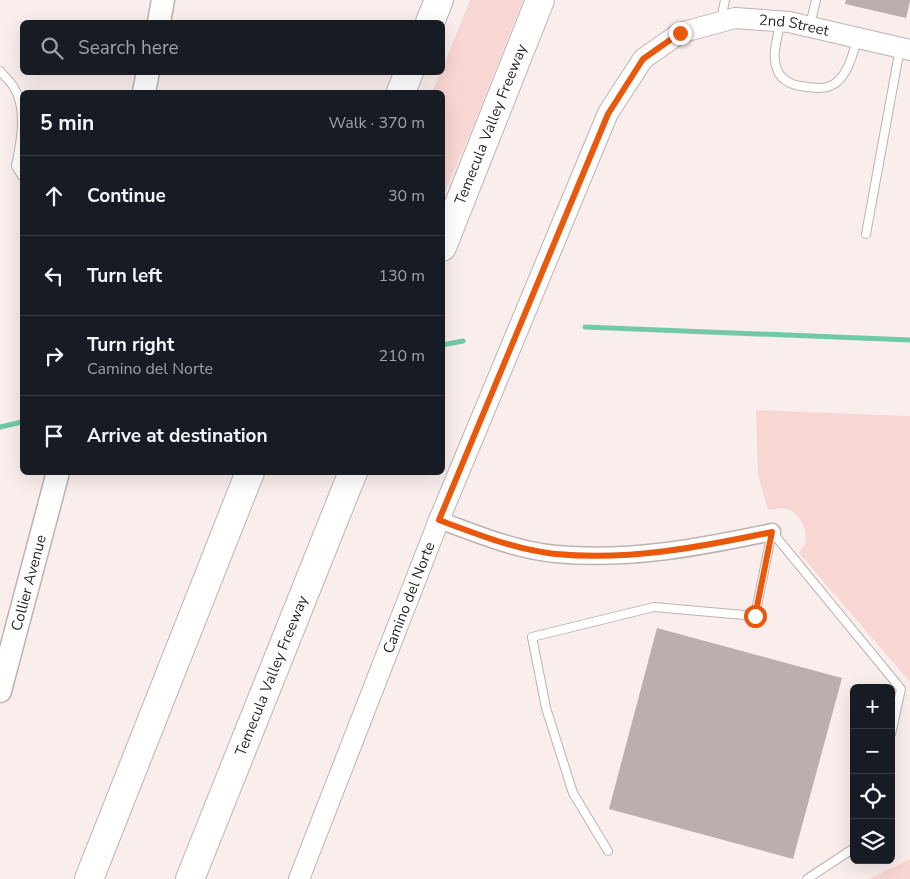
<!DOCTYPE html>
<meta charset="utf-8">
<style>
:root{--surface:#171b24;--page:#20242c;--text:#f1f3f6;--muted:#9ea1a6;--line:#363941}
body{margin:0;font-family:"Nunito Sans",sans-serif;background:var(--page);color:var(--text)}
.controls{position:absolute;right:15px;bottom:15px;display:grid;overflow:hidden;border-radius:8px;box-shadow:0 5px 20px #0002}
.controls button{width:45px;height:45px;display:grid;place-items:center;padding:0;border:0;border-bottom:1px solid var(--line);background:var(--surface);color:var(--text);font:25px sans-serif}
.stop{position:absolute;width:15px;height:15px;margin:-11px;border:4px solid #ea580c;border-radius:50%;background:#fff}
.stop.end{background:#ea580c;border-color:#fff;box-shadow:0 1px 5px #0008}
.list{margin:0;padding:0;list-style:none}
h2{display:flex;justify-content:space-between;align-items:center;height:65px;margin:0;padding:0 20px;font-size:21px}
h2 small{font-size:16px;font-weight:400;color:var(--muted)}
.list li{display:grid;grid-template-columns:32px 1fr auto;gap:15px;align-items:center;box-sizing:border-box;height:80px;padding:0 20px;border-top:1px solid var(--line)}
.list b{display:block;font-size:19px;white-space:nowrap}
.list p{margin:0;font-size:16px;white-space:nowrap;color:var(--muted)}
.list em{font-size:16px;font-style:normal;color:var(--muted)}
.icon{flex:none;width:28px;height:28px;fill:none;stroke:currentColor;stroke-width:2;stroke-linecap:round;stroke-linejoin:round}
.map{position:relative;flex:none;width:910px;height:879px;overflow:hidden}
.search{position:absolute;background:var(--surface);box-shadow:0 5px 20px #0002;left:20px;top:20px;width:425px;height:55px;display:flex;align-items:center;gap:12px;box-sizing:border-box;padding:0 18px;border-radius:8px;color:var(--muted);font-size:19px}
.panel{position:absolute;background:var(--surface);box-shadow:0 5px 20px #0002;left:20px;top:90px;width:425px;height:385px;border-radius:8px}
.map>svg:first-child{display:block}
</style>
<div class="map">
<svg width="910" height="879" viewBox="0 0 910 879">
<rect width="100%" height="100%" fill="#faeeed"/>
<!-- green -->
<path fill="#f7d6d3" d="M470,0H523L471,132L443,196L442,92H432L440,73L442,72L443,67Z
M756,410L910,416V682L799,553C801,550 804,546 805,543C809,531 799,513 788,509C781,507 774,509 768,510L758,475Z
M910,859V879H869Z"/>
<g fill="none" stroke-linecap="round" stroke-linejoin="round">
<!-- stream -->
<path stroke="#71caa7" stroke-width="5" d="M585,327L910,340
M442,345L463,341
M0,427L22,422"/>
</g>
<!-- building -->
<path fill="#baafae" d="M846,0H910V1L906,18L845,4Z
M657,628L842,678L793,859L609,809Z"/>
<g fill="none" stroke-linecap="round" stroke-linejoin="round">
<defs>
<path id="service" d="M721,20L725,0
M780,23C778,38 771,55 777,69C780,79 791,85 801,86C807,87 814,88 820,88C845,88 852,58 857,39
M810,25L816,0
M0,71C4,76 10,81 13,86C28,108 21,142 16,166L22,176
M866,234L900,48
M772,532L901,689L891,734
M608,851L573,793L546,708L532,637L654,607L755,616L772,532
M807,879L854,848"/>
<path id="minor" d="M439,520C477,534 515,550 556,554C629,561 701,547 772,532"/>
<g id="tertiary">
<path id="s1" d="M299,879L439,520L608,113L643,59L680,33L735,18L789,22L910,50"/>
</g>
<g id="secondary">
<path d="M159,22L163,0"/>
<path d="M144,92L148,72"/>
<path id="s2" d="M0,691L58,472"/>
</g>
<g id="motorway">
<path d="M430,22L439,0"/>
<path d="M401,92L409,72"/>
<path id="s3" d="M442,247L540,0"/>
<path d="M89,879L250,472"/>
<path id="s4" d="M190,879L353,472"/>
</g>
</defs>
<!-- service casing -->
<use href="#service" stroke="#beb2b1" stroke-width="10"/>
<!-- minor casing -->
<use href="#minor" stroke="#beb2b1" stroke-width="19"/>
<!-- tertiary casing -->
<use href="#tertiary" stroke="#beb2b1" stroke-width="22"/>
<!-- secondary casing -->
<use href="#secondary" stroke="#beb2b1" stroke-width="25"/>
<!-- motorway casing -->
<use href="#motorway" stroke="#beb2b1" stroke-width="30"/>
<!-- service -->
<use href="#service" stroke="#fff" stroke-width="8"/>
<!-- minor -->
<use href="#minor" stroke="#fff" stroke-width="16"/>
<!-- tertiary -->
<use href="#tertiary" stroke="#fff" stroke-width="20"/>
<!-- secondary -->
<use href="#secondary" stroke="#fff" stroke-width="22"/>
<!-- motorway -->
<use href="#motorway" stroke="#fff" stroke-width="28"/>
</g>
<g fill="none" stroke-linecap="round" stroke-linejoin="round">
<!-- route -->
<path stroke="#ea580c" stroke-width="6" d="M680,33L643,59L608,114L439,520C477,534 516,550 556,554C629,561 701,547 772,532L755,616"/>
</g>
<g text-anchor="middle" stroke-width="4.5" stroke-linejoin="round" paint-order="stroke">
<!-- street labels -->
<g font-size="15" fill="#2e2929" stroke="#faeeed">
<text dy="5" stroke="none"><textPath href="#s1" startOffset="1052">2nd Street</textPath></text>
<text dy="5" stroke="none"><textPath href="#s3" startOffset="132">Temecula Valley Freeway</textPath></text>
<text dy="5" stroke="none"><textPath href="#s2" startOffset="112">Collier Avenue</textPath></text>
<text dy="5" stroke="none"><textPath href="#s1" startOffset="302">Camino del Norte</textPath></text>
<text dy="5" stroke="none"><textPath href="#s4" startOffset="219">Temecula Valley Freeway</textPath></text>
</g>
</g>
</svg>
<div class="controls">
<button>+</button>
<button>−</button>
<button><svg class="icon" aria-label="locate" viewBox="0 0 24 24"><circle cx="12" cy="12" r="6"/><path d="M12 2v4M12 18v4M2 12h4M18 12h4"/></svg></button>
<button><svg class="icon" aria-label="layers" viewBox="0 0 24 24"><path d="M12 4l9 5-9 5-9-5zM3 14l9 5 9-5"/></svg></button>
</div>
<div class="stop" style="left:755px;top:616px"></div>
<div class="stop end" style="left:680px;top:33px"></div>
<div class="search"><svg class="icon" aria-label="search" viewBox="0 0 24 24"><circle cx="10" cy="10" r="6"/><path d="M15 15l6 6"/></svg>Search here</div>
<section class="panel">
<h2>5 min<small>Walk · 370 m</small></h2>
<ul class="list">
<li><svg class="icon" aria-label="ahead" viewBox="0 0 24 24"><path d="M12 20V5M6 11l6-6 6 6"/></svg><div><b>Continue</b></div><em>30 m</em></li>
<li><svg class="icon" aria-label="left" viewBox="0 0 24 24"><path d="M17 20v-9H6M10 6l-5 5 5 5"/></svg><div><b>Turn left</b></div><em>130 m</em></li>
<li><svg class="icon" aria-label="right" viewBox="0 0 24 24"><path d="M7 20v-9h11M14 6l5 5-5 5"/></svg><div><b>Turn right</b><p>Camino del Norte</p></div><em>210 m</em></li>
<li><svg class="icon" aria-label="arrive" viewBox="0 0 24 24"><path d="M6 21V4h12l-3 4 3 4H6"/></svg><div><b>Arrive at destination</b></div></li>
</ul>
</section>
</div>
